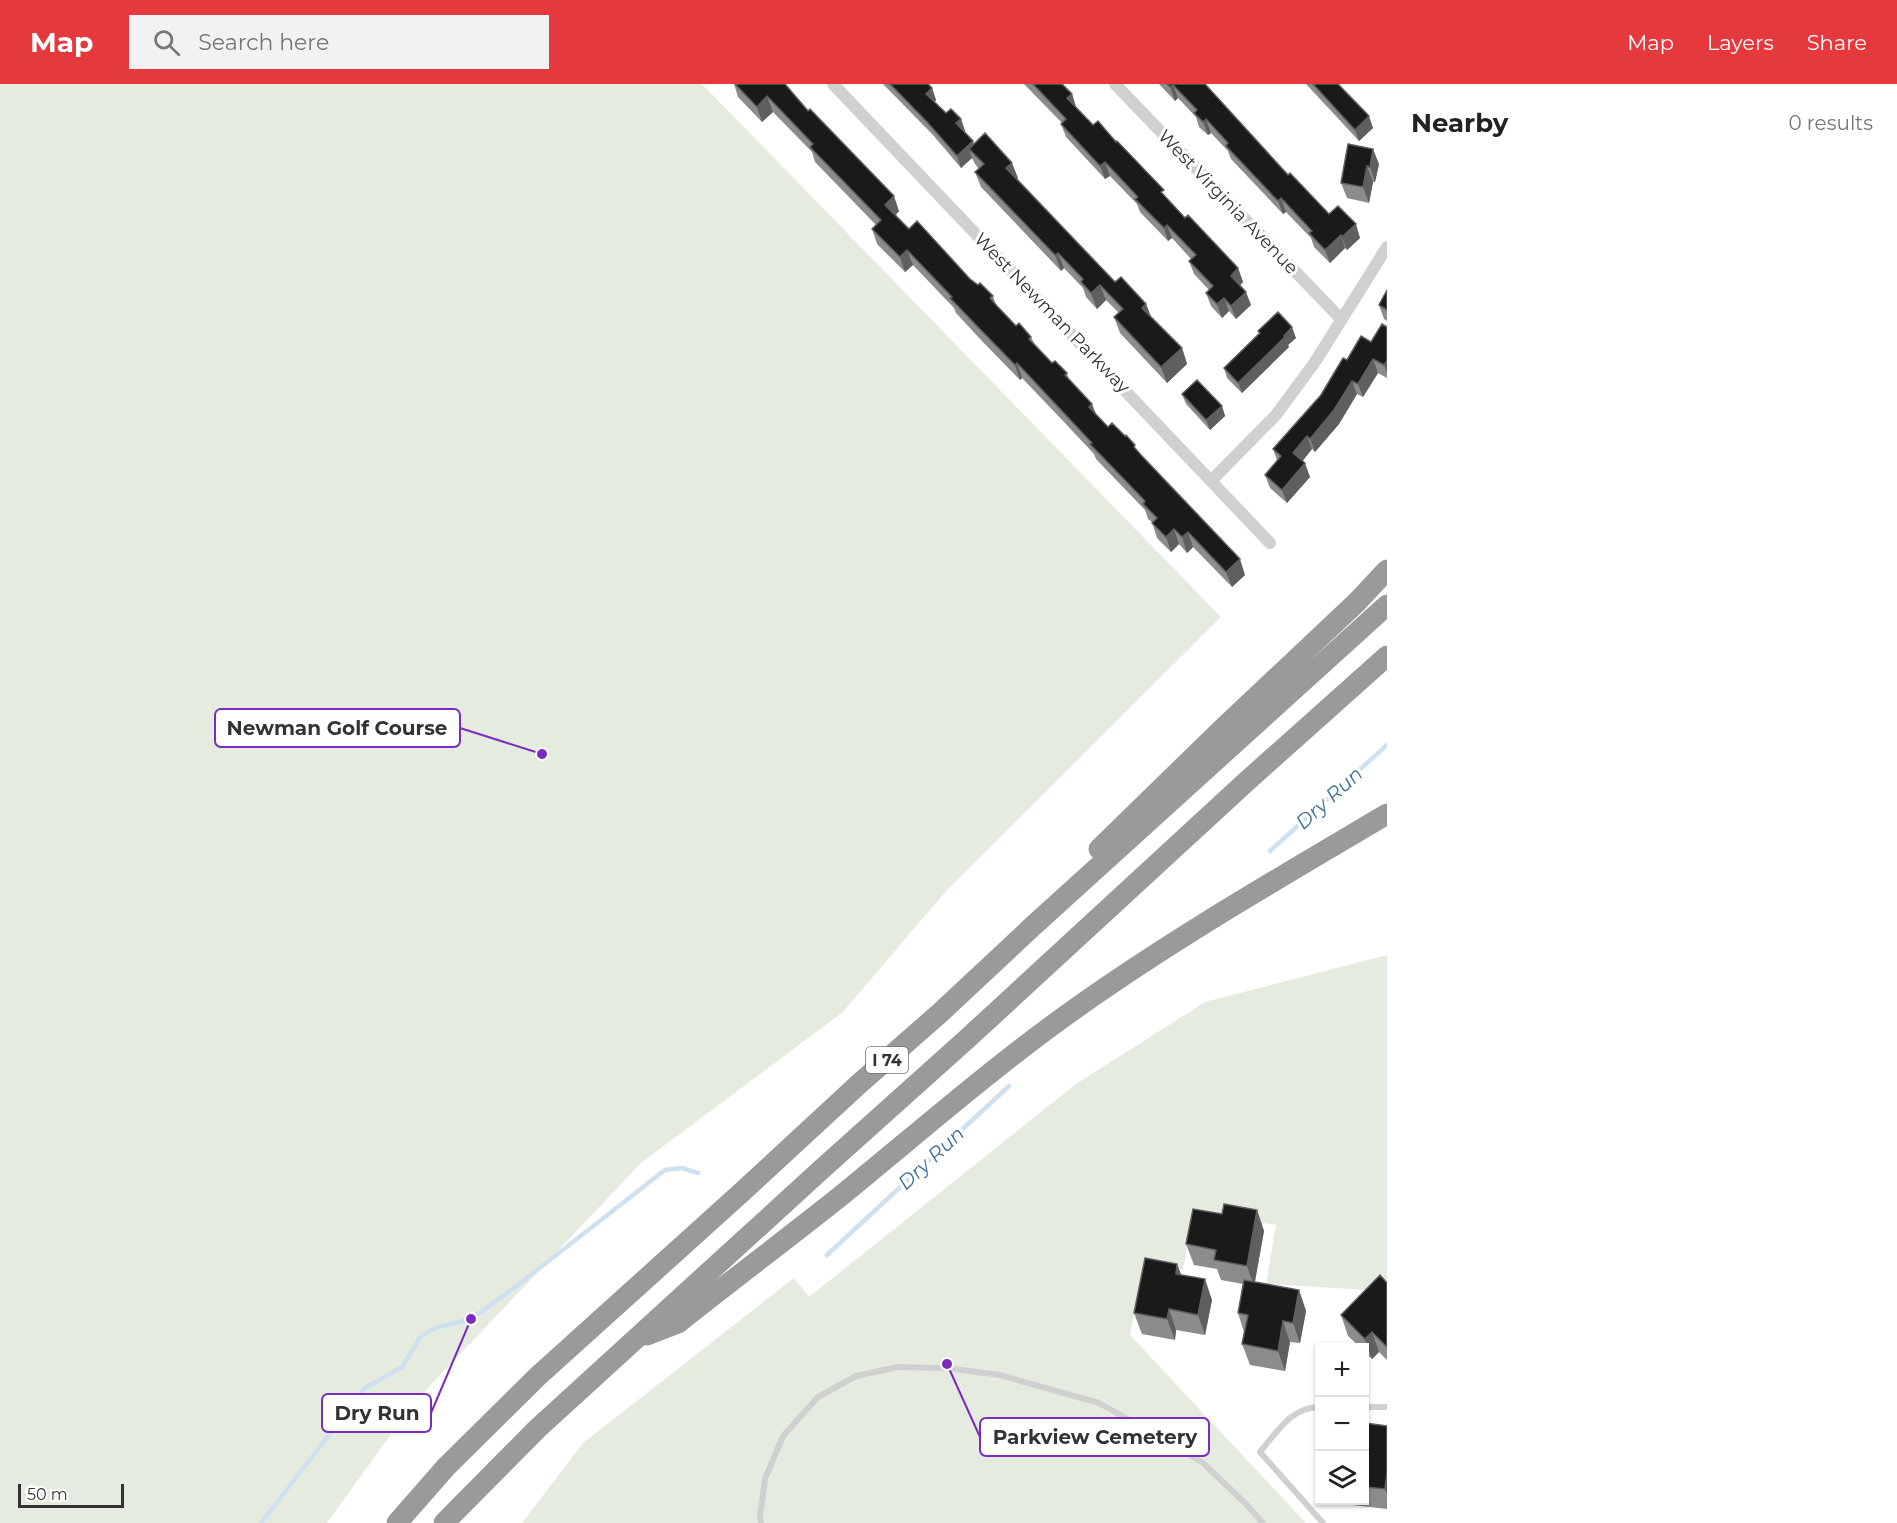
<!DOCTYPE html>
<meta charset="utf-8">
<style>
:root{--surface:#fff;--page:#f2f2f2;--text:#222;--muted:#767676;--line:#e0e0e0;--accent:#e5393d}
body{margin:0;font-family:Montserrat,sans-serif;background:var(--page);color:var(--text)}
.controls{position:absolute;right:18px;bottom:18px;display:grid;overflow:hidden;border-radius:0px;box-shadow:0 2px 4px #0004}
.controls button{width:54px;height:54px;display:grid;place-items:center;padding:0;border:0;border-bottom:2px solid var(--line);background:var(--surface);color:var(--text);font:30px sans-serif}
.scale{position:absolute;left:18px;bottom:15px;width:106px;box-sizing:border-box;padding-left:6px;border:3px solid #333;border-top:0;font-size:16px;line-height:21px;white-space:nowrap;color:#333;-webkit-text-stroke:4px #fff;paint-order:stroke}
.list{margin:0;padding:0;list-style:none}
h2{display:flex;justify-content:space-between;align-items:center;height:78px;margin:0;padding:0 24px;font-size:26px}
h2 small{font-size:20px;font-weight:400;color:var(--muted)}
.icon{flex:none;width:33px;height:33px;fill:none;stroke:currentColor;stroke-width:2;stroke-linecap:round;stroke-linejoin:round}
.map{position:relative;flex:none;width:1387px;height:1439px;overflow:hidden}
header{display:flex;align-items:center;gap:36px;box-sizing:border-box;height:84px;padding:0 30px;background:var(--accent);color:#fff}
header strong{font-size:28px}
nav{display:flex;gap:33px;margin-inline-start:auto;font-size:21px}
.search{width:420px;height:54px;background:var(--page);display:flex;align-items:center;gap:15px;box-sizing:border-box;padding:0 21px;border-radius:0px;color:var(--muted);font-size:22px}
main{display:flex}
aside{flex:1;background:var(--surface)}
.map>svg:first-child{display:block}
</style>
<header>
<strong>Map</strong>
<div class="search"><svg class="icon" aria-label="search" viewBox="0 0 24 24"><circle cx="10" cy="10" r="6"/><path d="M15 15l6 6"/></svg>Search here</div>
<nav><a>Map</a><a>Layers</a><a>Share</a></nav>
</header>
<main>
<div class="map">
<svg width="1387" height="1439" viewBox="0 0 1387 1439">
<rect width="100%" height="100%" fill="#fff"/>
<!-- green -->
<path fill="#e5ecdf" d="M0,0H702L1221,533L946,807L843,928L641,1079L412,1321L327,1439H0Z
M1387,871V1207L1266,1200L1276,1141L1193,1127L1183,1186L1145,1177L1130,1251L1306,1439H522L583,1359L794,1194L809,1213L1076,1000L1205,918Z"/>
<g fill="none" stroke-linecap="round" stroke-linejoin="round">
<!-- stream -->
<path stroke="#cfe0ee" stroke-width="4.5" d="M1270,767L1387,661
M827,1171L1009,1002
M261,1439L365,1304L402,1283L421,1252L435,1244L471,1235L514,1204L665,1086L682,1084L698,1089"/>
<!-- service -->
<path stroke="#d0d0d0" stroke-width="6" d="M1320,1323C1291,1323 1277,1348 1260,1368L1323,1439
M1364,1323H1387
M761,1439L760,1433L765,1395L783,1352L818,1313L856,1292L898,1283L946,1284L1000,1291L1099,1319L1162,1354L1203,1379L1246,1420L1263,1439"/>
<!-- minor -->
<path stroke="#d0d0d0" stroke-width="12" d="M833,0L1270,459
M1115,0L1341,235
M1211,397L1276,331L1315,278L1387,163"/>
<!-- motorway -->
<path stroke="#9a9a9a" stroke-width="21" d="M1099,765L1221,646L1357,518L1387,486
M647,1251L678,1239C732,1196 788,1154 842,1111C918,1049 992,984 1072,927C1173,855 1281,793 1387,730
M397,1439L446,1383L537,1293L742,1108L860,999L940,929L1033,842L1387,521
M444,1439L537,1345L823,1084L968,954L1247,697L1387,572"/>
</g>
<!-- wall -->
<path fill="#8c8c8c" d="M734,0H785L899,127L896,131L909,145L970,195L993,212L996,221L1016,242L1031,253L1034,259L1052,279L1067,289L1069,296L1096,331L1108,343L1137,367L1245,491L1232,503L1193,463L1187,469L1179,460L1171,468L1157,454L1152,438L1148,435L1145,426L1096,375L1094,370L1064,338L1022,294L1020,296L982,257L956,229L954,224L913,181L905,188L877,160L872,145L876,141L815,78L812,68L773,28L762,38L738,13Z
M883,0H917L932,4L936,16L935,18L946,29L961,35L965,47L964,48L974,60L1018,94L1017,95L1115,198L1146,220L1151,234L1182,264L1187,280L1167,299L1120,249L1114,233L1119,229L1106,216L1097,225L1086,213L1083,204L1064,184L1061,187L981,103L975,88L979,85L975,80L972,74L961,84L933,51Z
M1024,0H1062L1072,10L1076,23L1093,41L1185,134L1238,184L1243,198L1240,201L1251,221L1236,235L1229,227L1222,234L1211,222L1206,209L1209,206L1194,190L1189,177L1191,175L1172,154L1168,157L1140,128L1137,120L1110,92L1105,95L1066,53L1061,40L1062,39Z
M1159,0H1205L1288,91L1329,130L1360,154L1347,166L1345,164L1330,179L1314,163L1311,154L1286,128L1283,130L1231,75L1228,67L1211,49L1208,51L1199,43L1196,33L1178,14L1175,17Z
M1306,0H1339L1373,44L1359,57Z
M1348,60L1379,80L1375,98H1373L1369,119L1347,114L1341,99Z
M1387,206V237L1384,235L1379,221Z
M1387,243V294L1378,289L1363,313L1357,310L1339,340L1315,368L1312,365L1302,377L1310,393L1287,419L1270,404L1265,391L1277,376L1273,365L1321,311L1347,276L1371,258Z
M1258,247L1296,254L1288,261L1289,263L1242,309L1227,294L1224,284L1259,249Z
M1182,310L1222,322L1225,332L1210,346L1186,320Z
M1257,1126L1264,1147L1255,1198L1299,1206L1306,1227L1300,1259L1290,1258L1285,1287L1250,1281L1242,1260L1244,1248L1238,1229L1243,1200L1221,1196L1217,1185L1194,1181L1186,1160Z
M1177,1180L1181,1191L1212,1216L1205,1251L1176,1246L1175,1256L1142,1250L1134,1229Z
M1387,1199V1276L1379,1268L1372,1275L1365,1268V1263H1360L1348,1252L1341,1231Z
M1365,1339L1387,1342V1425L1352,1421L1350,1416H1365Z"/>
<!-- shaded-wall -->
<path fill="#5f5f5f" d="M1173,1L1178,14L1175,17L1170,3Z
M932,4L936,16L931,22L926,10Z
M1072,10L1076,23L1067,14Z
M767,12L773,28L762,38L757,23Z
M1369,32L1373,44L1359,57L1355,46Z
M961,35L965,47L960,51L956,39Z
M1206,35L1211,49L1208,51L1203,38Z
M973,57L977,69L969,65L972,74L961,84L957,72Z
M1373,65L1379,80L1375,98L1370,83Z
M1105,78L1110,92L1105,95L1100,82Z
M1012,79L1018,94L1012,100L1006,84Z
M1367,82L1373,98L1369,119L1363,103Z
M894,112L899,127L891,136L885,121Z
M1281,114L1286,128L1283,130L1278,117Z
M1356,140L1360,154L1347,166L1342,153Z
M1167,141L1172,154L1168,157L1164,144Z
M1341,151L1345,164L1330,179L1325,166Z
M907,166L913,181L905,188L900,173Z
M1058,169L1064,184L1061,187L1055,171Z
M1238,184L1243,198L1236,205L1231,192Z
M1100,201L1106,216L1097,225L1091,209Z
M1246,208L1251,221L1236,235L1231,222Z
M1224,214L1229,227L1222,234L1217,220Z
M1146,220L1152,235L1142,224Z
M1292,243L1296,254L1288,261L1289,263L1242,309L1238,299Z
M1182,264L1187,280L1167,299L1161,283Z
M1373,275L1378,289L1363,313L1358,300Z
M1387,277V289L1384,281Z
M1017,279L1022,294L1020,296L1015,281Z
M1352,297L1357,310L1339,340L1315,368L1310,355Z
M1092,320L1098,335L1089,323Z
M1222,322L1225,332L1210,346L1206,336Z
M1307,352L1312,365L1298,383L1293,369Z
M1305,379L1310,393L1287,419L1282,406Z
M1174,445L1179,460L1171,468L1166,453Z
M1188,448L1193,463L1187,469L1182,453Z
M1240,475L1245,491L1232,503L1226,488Z
M1257,1126L1264,1147L1254,1202L1247,1182Z
M1177,1180L1185,1201L1176,1190Z
M1205,1195L1212,1216L1205,1251L1198,1231Z
M1299,1206L1306,1227L1300,1259L1293,1239Z
M1169,1225L1176,1246L1175,1256L1167,1235Z
M1283,1237L1290,1258L1285,1287L1278,1267Z
M1372,1248L1379,1268L1372,1275L1365,1255Z
M1387,1388V1410L1385,1405Z"/>
<!-- building -->
<path fill="#1a1a1a" stroke="#5f5f5f" stroke-width="1.5" d="M735,0H785L808,27L810,25L894,112L885,121L909,145L917,137L970,195L978,201L980,199L993,212L990,214L997,222L1016,242L1019,239L1031,253L1029,255L1052,279L1055,277L1067,289L1065,291L1092,320L1089,323L1108,343L1112,339L1125,352L1126,351L1135,361L1134,363L1141,371L1240,475L1226,488L1188,448L1182,453L1174,445L1166,453L1152,439L1157,434L1143,420L1145,417L1090,360L1092,359L1017,279L1015,281L976,241L950,214L952,213L907,166L900,173L872,145L881,136L810,63L813,60L767,12L757,23Z
M890,0H928L932,4L926,10L946,29L951,25L961,35L956,39L973,57L957,72L928,39Z
M1033,0H1062L1072,10L1067,14L1093,41L1098,37L1116,58L1117,57L1164,106L1161,108L1185,134L1188,131L1238,184L1231,192L1246,208L1231,222L1224,214L1217,220L1206,209L1213,202L1189,177L1196,171L1167,141L1164,144L1135,115L1138,113L1105,78L1100,82L1061,40L1066,35Z
M1167,0H1205L1288,91L1290,89L1329,130L1338,122L1356,140L1342,153L1341,151L1325,166L1309,149L1312,147L1281,114L1278,117L1226,62L1228,59L1206,35L1203,38L1194,29L1197,26L1173,1L1170,3Z
M1313,0H1338L1369,32L1355,46Z
M985,49L1012,79L1006,84L1115,198L1121,193L1146,220L1142,224L1182,264L1161,283L1114,233L1123,225L1100,201L1091,209L1081,198L1083,195L1058,169L1055,171L975,88L984,80L969,65Z
M1348,60L1373,65L1370,83L1367,82L1363,103L1341,99Z
M1387,206V226L1379,221Z
M1278,228L1292,243L1284,252L1285,253L1238,299L1224,284L1260,249L1258,247Z
M1382,240L1387,243V277L1384,281L1373,275L1358,300L1352,297L1334,326L1310,355L1307,352L1293,369L1305,379L1282,406L1265,391L1281,372L1273,365L1321,311L1343,274L1347,276L1361,252L1371,258Z
M1197,296L1222,322L1206,336L1182,310Z
M1224,1120L1257,1126L1247,1182L1214,1176L1216,1166L1186,1160L1193,1125L1222,1130Z
M1145,1174L1177,1180L1176,1190L1205,1195L1198,1231L1169,1225L1167,1235L1134,1229Z
M1380,1191L1387,1199V1263L1372,1248L1365,1255L1341,1231Z
M1244,1196L1299,1206L1293,1239L1283,1237L1278,1267L1242,1260L1248,1231L1238,1229Z
M1365,1339L1387,1342V1388L1385,1405L1365,1403Z"/>
<g text-anchor="middle" stroke-width="6" stroke-linejoin="round" paint-order="stroke">
<!-- shield labels -->
<rect fill="#fff" stroke="#707070" stroke-width="1.5" x="866" y="963" width="42" height="26" rx="4.5"/>
<g font-size="16" font-weight="bold" fill="#333">
<text x="887" y="982">I 74</text>
</g>
<!-- street labels -->
<g font-size="18" fill="#333" stroke="#fff">
<text transform="translate(1228 118) rotate(46)" y="6">West Virginia Avenue</text>
<text transform="translate(1052 229) rotate(46)" y="6">West Newman Parkway</text>
</g>
<!-- water labels -->
<g font-size="20" font-style="italic" fill="#3f7096" stroke="#fff">
<text transform="translate(1329 714) rotate(-42)" y="7">Dry Run</text>
<text transform="translate(931 1074) rotate(-43)" y="7">Dry Run</text>
</g>
</g>
<!-- callouts -->
<path fill="none" stroke="#7b2cbf" stroke-width="2" d="M542 670L460 644M471 1235L431 1329M947 1280L980 1353"/>
<g fill="#7b2cbf" stroke="#fff" stroke-width="2">
<circle cx="542" cy="670" r="6"/>
<circle cx="471" cy="1235" r="6"/>
<circle cx="947" cy="1280" r="6"/>
</g>
<g fill="#fff" stroke="#7b2cbf" stroke-width="2">
<rect x="215" y="625" width="245" height="38" rx="6"/>
<rect x="322" y="1310" width="109" height="38" rx="6"/>
<rect x="980" y="1334" width="229" height="38" rx="6"/>
</g>
<g font-size="20" text-anchor="middle" font-weight="bold" fill="#333">
<text x="337" y="651">Newman Golf Course</text>
<text x="377" y="1336">Dry Run</text>
<text x="1095" y="1360">Parkview Cemetery</text>
</g>
</svg>
<div class="controls">
<button>+</button>
<button>−</button>
<button><svg class="icon" aria-label="layers" viewBox="0 0 24 24"><path d="M12 4l9 5-9 5-9-5zM3 14l9 5 9-5"/></svg></button>
</div>
<div class="scale">50 m</div>
</div>
<aside>
<h2>Nearby<small>0 results</small></h2>
<ul class="list">
</ul>
</aside>
</main>
